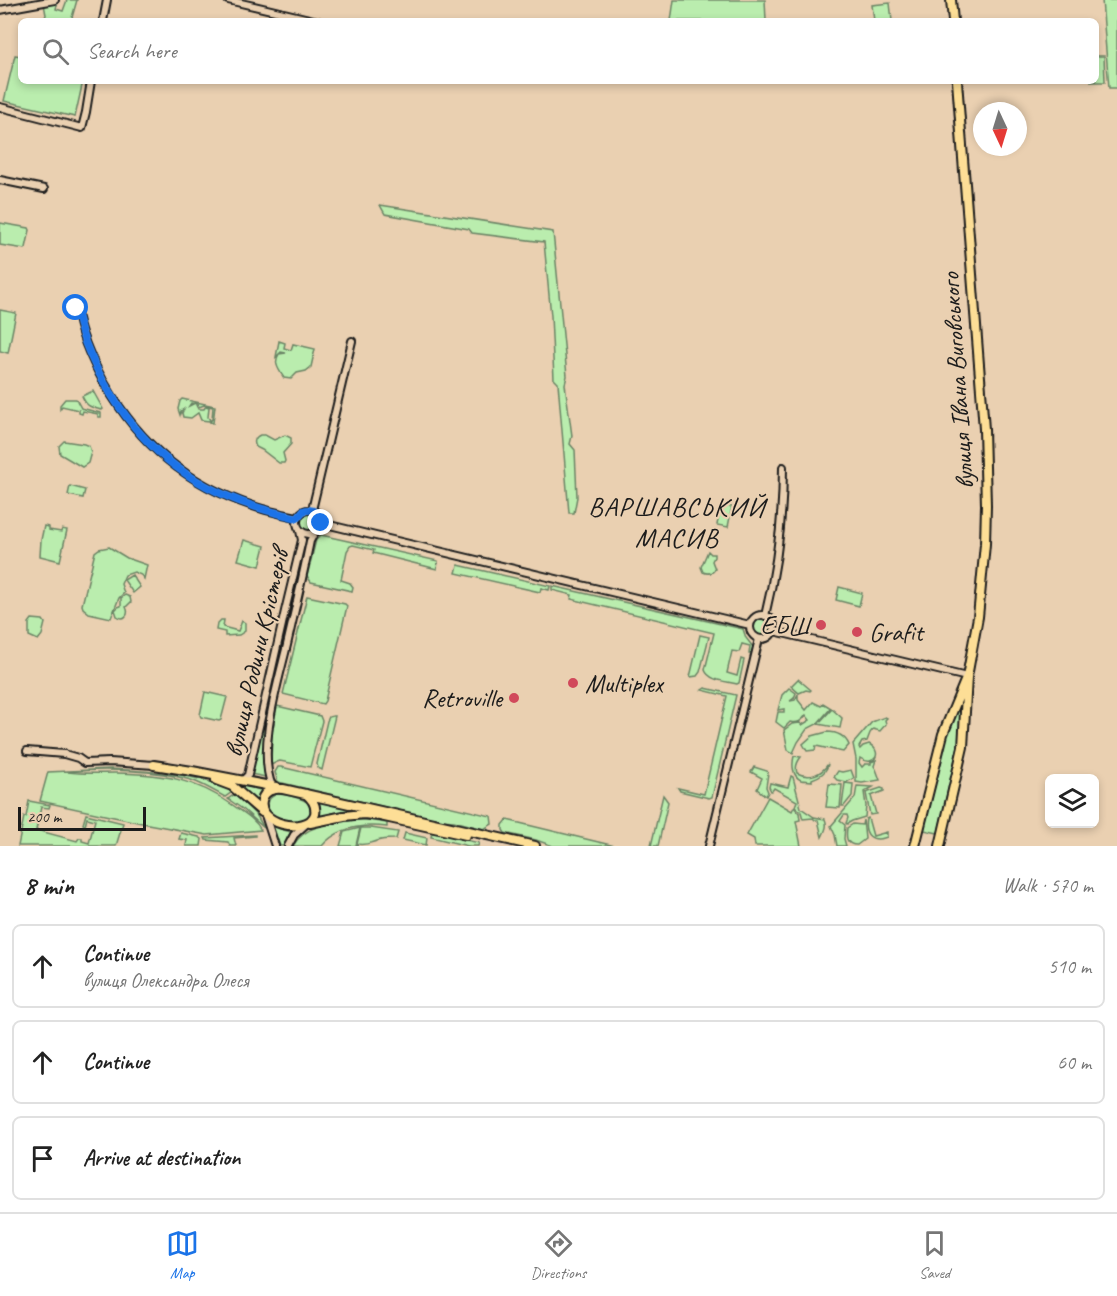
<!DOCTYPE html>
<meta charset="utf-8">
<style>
:root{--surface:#fff;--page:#f6f6f6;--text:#222;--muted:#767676;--line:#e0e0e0;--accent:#1a73e8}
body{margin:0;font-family:Caveat,sans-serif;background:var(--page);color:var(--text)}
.controls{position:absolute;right:18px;bottom:18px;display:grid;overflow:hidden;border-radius:9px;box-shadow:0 3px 9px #0003}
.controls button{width:54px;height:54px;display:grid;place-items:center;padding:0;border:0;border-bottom:2px solid var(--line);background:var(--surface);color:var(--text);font:30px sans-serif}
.compass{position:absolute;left:973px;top:102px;width:54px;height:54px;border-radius:50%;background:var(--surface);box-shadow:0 3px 9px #0003;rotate:176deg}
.scale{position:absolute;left:18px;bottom:15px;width:128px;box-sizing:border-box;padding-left:6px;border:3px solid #1c1c1c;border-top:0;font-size:16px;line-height:21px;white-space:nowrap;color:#1c1c1c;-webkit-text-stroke:4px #ead0b1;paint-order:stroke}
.stop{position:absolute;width:18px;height:18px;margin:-14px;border:4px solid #1a73e8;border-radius:50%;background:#fff}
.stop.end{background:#1a73e8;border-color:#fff;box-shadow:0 2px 6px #0008}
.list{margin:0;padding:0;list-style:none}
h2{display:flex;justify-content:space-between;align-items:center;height:78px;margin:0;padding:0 24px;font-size:26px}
h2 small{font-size:20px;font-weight:400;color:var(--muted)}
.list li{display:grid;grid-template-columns:39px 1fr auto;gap:18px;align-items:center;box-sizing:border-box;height:84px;margin:0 12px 12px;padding:0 12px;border:2px solid var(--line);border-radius:9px}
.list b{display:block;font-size:22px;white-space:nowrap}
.list p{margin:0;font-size:20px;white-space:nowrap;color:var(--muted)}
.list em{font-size:20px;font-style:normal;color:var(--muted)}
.icon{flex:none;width:33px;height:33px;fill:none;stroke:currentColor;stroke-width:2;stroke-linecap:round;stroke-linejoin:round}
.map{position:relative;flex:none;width:1117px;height:846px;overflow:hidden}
.search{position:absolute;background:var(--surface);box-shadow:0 3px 9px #0003;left:18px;right:18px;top:18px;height:66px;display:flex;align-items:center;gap:15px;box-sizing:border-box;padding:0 21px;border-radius:9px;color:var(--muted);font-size:22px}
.sheet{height:366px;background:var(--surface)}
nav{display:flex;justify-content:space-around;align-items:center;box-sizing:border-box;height:84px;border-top:2px solid var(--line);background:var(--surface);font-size:16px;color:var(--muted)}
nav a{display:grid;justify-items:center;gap:3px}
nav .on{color:var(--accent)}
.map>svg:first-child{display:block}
</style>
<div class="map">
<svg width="1117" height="846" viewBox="0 0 1117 846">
<rect width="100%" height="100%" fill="#ead0b1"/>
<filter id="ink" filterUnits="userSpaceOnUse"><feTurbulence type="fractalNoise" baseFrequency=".0167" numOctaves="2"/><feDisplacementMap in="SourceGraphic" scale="12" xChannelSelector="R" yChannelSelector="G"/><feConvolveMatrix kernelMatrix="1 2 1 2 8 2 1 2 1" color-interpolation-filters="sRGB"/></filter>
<g filter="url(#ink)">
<!-- green -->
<path fill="#baedae" stroke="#6b8465" stroke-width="1.5" d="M67,0H77L71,21H43L46,15L44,4L58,1L56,9L63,11Z
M674,0H765L766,21H671Z
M1102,0H1117V88H1109Z
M890,3L892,21H874L872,5Z
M15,55L21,56V81H83L75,117L4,101Z
M1096,56H1104L1105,82H1091V81H1096Z
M380,205L553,232L567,376L565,384L572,436L570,444L575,450L577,497L574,513H569L558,383L554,379L551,316L544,242L472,233L469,229L385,214Z
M0,223L29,228L30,230L26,248L25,249L0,245Z
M0,310L16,313L8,353L0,351Z
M279,341L285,343L284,348L291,350L293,344L315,349L311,367L306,371L297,373L291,379L284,378C279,370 273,363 279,354L286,353L281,352L276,357Z
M93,391L103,409L102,410C90,407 87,407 82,396Z
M65,399H76L81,408L101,413V417H98V414L83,411L82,414L79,413V410L62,406L60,409V405Z
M182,399L215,406L213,423L210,422L212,419L213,407L204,405L199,407L198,404L191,403L189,406L195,403L198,409H204L206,406L209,407L208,417L210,420L209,421L201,420L198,413L191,418L183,417L182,413L184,409L181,411L180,415L178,409L180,401Z
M260,435H265L274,440L285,435L291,438V444L283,453L285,461L284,463H279L262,450L256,447C253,442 255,437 260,435Z
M64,441L84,444L89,446L91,452L88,463L82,467L60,454L59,446Z
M70,486L85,490L83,498L68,495Z
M721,505L732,507L728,527L717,525Z
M300 522a8 8 0 1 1 16 0a8 8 0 1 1-16 0Z
M44,526L49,527V530L61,532L62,529L67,530L60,561L40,556L41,540Z
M321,535L438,561L437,569L373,553L374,550L353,545L350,546L347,551L341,580L350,583L353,587L352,591L311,582L307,576L316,540Z
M244,540L265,546L260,566L238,560Z
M109,547L127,558L147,565L144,579L141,575L134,572L125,575L121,584L124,593L119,598L111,618L89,613L83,608L82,605L95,552L99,549Z
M708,551L711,554H714V557L712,561L715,569C712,574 708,574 703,572L701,567Z
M458,565L550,586L549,590L541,588L540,592L456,573Z
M132,575L140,587L133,593L124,580Z
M293,585L298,587L274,691H268Z
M552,586L743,629L746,638L753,647L751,654H749L750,646L742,644L739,652L732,651L727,673L737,676L741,659L744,660L739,683L737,684C726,681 709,681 705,670L714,633L571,599L572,595L552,590Z
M839,587L862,593L859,606L836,600Z
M125,595L130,597L131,602L126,607C130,615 124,621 117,616L115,610L118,607L121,606V598Z
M307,596L345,604L347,606L325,701L323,704L283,694Z
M754 627a8 8 0 1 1 16 0a8 8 0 1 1-16 0Z
M32,619L43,620L45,623L42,635L38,640L29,636V623Z
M221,620H224L223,627L238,631L242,621L245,623V631L239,635L225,636V632L216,630L217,624Z
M700,635L709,637L700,672L697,676L690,677Z
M798,679L811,690L810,691L806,690L799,693L791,686Z
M705,688L736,695L712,797L709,798L680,791L678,788L704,794L727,696L702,690Z
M789,688L796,693L794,698L790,701L795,700L798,694V700L806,710L813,702L821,706L823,703L831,708L817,724L807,729L798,742L793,753L788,750L784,730L792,724L800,723L802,725L810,720L806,715C802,721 798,724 790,722L784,728L776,722L778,712H784V709L778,710L782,695Z
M205,692L227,697L221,720L219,721L201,717L200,715Z
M265,705L270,707L265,742L266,777L250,774Z
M277,706L320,716L322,721L310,767L280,761L277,762L271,765L272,733Z
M958,706H962L958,746L938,833L924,830L944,744Z
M832,709L842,718L840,728L818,724Z
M333,716H335L322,770L318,768L317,764L327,721L329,717Z
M885,717L887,718L885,720L886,724L880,731L873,729L870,733L867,741L862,742L859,747L860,749L863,746L869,744C884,752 874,768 860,758L859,763L862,767L865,764H871V762L876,760L874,766L876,769L880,780L862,783L856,782V759L853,744L872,722Z
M827,732C838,732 845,736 849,745L843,752L816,746L815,750L807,751L803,744L812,736Z
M794,756L801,757C797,762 795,767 797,773C809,779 821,775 828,764C827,772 819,777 812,779V781C808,780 804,781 801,780C792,776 792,764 794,756Z
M278,767H281L491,816L492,824L484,829L454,821L441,820L278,782L275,772Z
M754,767L767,771L768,773L766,787L768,792L766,796L757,789L762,778L751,772Z
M111,769C145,771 203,773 232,792L225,797C214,791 203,784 191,780C157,770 103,768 68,772C83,774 99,773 115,773C162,774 195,778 234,806C244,813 255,819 261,830L207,835L137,822L40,801L48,772Z
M851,770L854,778L847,782L837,780L834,777L838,771L842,772Z
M791,776L793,777L801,808L814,817L825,819C828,826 825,831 822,837L818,820H815L813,818L803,819L801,812L795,806L797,801L774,788L772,791H771L769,787L770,783L788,787Z
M845,783L853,784L852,796L844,806H842Z
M237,784L264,791L258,803Z
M829,784L842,785L840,808L826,807Z
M857,786L873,787L864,792L866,806L865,817L852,821L847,824L846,823L848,818L847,815H844L840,821L845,825L844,839L846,846H837L835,835L831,826L855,798Z
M881,788L884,789V791L871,796L876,814L870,815L866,793Z
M235,794L257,816L264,828L244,810L228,799Z
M276,794C281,794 285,795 291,796C306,800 315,802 308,820C297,822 267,823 268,805C268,799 271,797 276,794Z
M663,795L668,802L658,846H651Z
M768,797L792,811L794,807L799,813L800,820L796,821L801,846H755L754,839L747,835Z
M318,800L360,811L319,817L320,808Z
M29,801L50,805L49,808L41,807L36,830L77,841L79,838H82V841L89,843L95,820L87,818L85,826L83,824L86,814L123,823L116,846H18L24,817H26Z
M868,818L873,836L887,832V837C872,843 863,835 866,819Z
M354,820H367L387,823V827C363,824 338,827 322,846H293C305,824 333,823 354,820Z
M507,820L615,846H553L536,840L505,833L503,830V825Z
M863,820L865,839L857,845C845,845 846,836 847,828L853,824L862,825Z
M273,826L280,829L291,832L287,838L284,846H280Z
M360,828L356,845L358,846H340L344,832Z
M361,828H371L398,832L396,839C391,839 386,839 381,840C372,842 366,846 357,844Z
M432,832L479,843L478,846H468L431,837Z
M181,833L199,837L202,839L201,846H186L187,840L179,839Z
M405,833L427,838L426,845L403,840Z
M255,835V836L234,838L236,846H230L228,842L206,840L205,838Z"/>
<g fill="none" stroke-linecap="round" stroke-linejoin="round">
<defs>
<path id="minor" d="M228,0L318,21
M0,10L55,0
M103,21L107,0
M0,107L82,128L86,112L91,81
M0,180L44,189
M76,308C80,335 92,361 105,384C140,445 187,484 253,506C267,511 282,514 297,517
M297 522a12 12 0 1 1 24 0a12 12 0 1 1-24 0Z
M312,510L352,341
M321,523L750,625
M750 627a12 12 0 1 1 24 0a12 12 0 1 1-24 0Z
M765,616C777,567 783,517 783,467
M774,631L967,677
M27,751L64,754L78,758L85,763L110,762L154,765
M242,781L248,775L285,611L302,540L300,531
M272,786C257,750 278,683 287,645C295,610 303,576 310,541L315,532
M265,815L275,846
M288,846L294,835L305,825
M709,846L759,639"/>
<path id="major" d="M951,0L953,21
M154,765L192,771L276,787
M216,780L232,786L262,812
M306,794C312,799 317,805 315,814C308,836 252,824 263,797C267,789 275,788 283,789L535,846
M310,823L344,816L364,814L380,816L466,835
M915,846L943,734L965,681
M940,846L963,747L967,677L978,617L985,544L986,505L984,429L957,81"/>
</defs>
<!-- minor casing -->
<use href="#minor" stroke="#1c1c1c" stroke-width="10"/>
<!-- major casing -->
<use href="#major" stroke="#1c1c1c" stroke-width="12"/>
<!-- minor -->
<use href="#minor" stroke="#ead0b1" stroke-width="6"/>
<!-- major -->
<use href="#major" stroke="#fdde96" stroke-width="8"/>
</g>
</g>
<g fill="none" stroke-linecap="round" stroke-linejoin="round" filter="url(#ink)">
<!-- route -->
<path stroke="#1a73e8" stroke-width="8" d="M76,308C80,336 92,361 105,384C140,445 186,484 253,506C267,511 282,514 297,518L303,511C313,508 320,513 321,523"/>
</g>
<!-- markers -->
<g fill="#d1495b" stroke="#ead0b1" stroke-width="2">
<circle cx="821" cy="625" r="6"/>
<circle cx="857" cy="632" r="6"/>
<circle cx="573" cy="683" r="6"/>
<circle cx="514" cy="698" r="6"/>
</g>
<g text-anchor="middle" stroke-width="4.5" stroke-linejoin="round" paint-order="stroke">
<!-- street labels -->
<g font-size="26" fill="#1c1c1c" stroke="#ead0b1">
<text transform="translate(957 381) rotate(-94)" y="9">вулиця Івана Виговського</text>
<text transform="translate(256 653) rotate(-77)" y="9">вулиця Родини Крістерів</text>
</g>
<!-- poi labels -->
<g font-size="26" fill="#1c1c1c" stroke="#ead0b1" text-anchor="end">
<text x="809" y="634">ЕБШ</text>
<text x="869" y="641" text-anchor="start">Grafit</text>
<text x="585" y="692" text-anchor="start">Multiplex</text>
<text x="502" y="707">Retroville</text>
</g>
<!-- neighbourhood labels -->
<g font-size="27" letter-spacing="1.5" fill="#1c1c1c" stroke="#ead0b1">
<text x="677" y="516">ВАРШАВСЬКИЙ<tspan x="677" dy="31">МАСИВ</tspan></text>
</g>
</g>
</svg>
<div class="controls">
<button><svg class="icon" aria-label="layers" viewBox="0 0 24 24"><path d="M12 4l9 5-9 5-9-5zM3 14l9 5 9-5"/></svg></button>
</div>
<svg class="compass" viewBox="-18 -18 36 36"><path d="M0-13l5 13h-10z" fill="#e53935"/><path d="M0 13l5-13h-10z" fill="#767676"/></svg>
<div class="scale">200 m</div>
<div class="stop" style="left:76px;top:308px"></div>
<div class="stop end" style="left:321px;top:523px"></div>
<div class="search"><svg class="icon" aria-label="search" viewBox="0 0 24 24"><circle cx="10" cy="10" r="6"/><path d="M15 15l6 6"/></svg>Search here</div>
</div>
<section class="sheet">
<h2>8 min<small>Walk · 570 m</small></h2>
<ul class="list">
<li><svg class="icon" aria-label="ahead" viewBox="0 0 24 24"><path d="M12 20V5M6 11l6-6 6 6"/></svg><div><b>Continue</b><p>вулиця Олександра Олеся</p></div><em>510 m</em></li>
<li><svg class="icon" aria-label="ahead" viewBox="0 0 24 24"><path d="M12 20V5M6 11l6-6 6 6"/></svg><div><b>Continue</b></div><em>60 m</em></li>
<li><svg class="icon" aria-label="arrive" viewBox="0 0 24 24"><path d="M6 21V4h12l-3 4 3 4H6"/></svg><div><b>Arrive at destination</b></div></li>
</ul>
</section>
<nav>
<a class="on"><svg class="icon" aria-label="map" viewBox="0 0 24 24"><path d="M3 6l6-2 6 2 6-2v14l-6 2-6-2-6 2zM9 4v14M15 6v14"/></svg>Map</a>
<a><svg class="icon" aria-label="directions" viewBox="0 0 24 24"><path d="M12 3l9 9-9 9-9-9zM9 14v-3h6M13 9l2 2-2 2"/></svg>Directions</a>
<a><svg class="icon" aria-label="saved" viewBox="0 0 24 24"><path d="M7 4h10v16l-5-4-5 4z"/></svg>Saved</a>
</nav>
